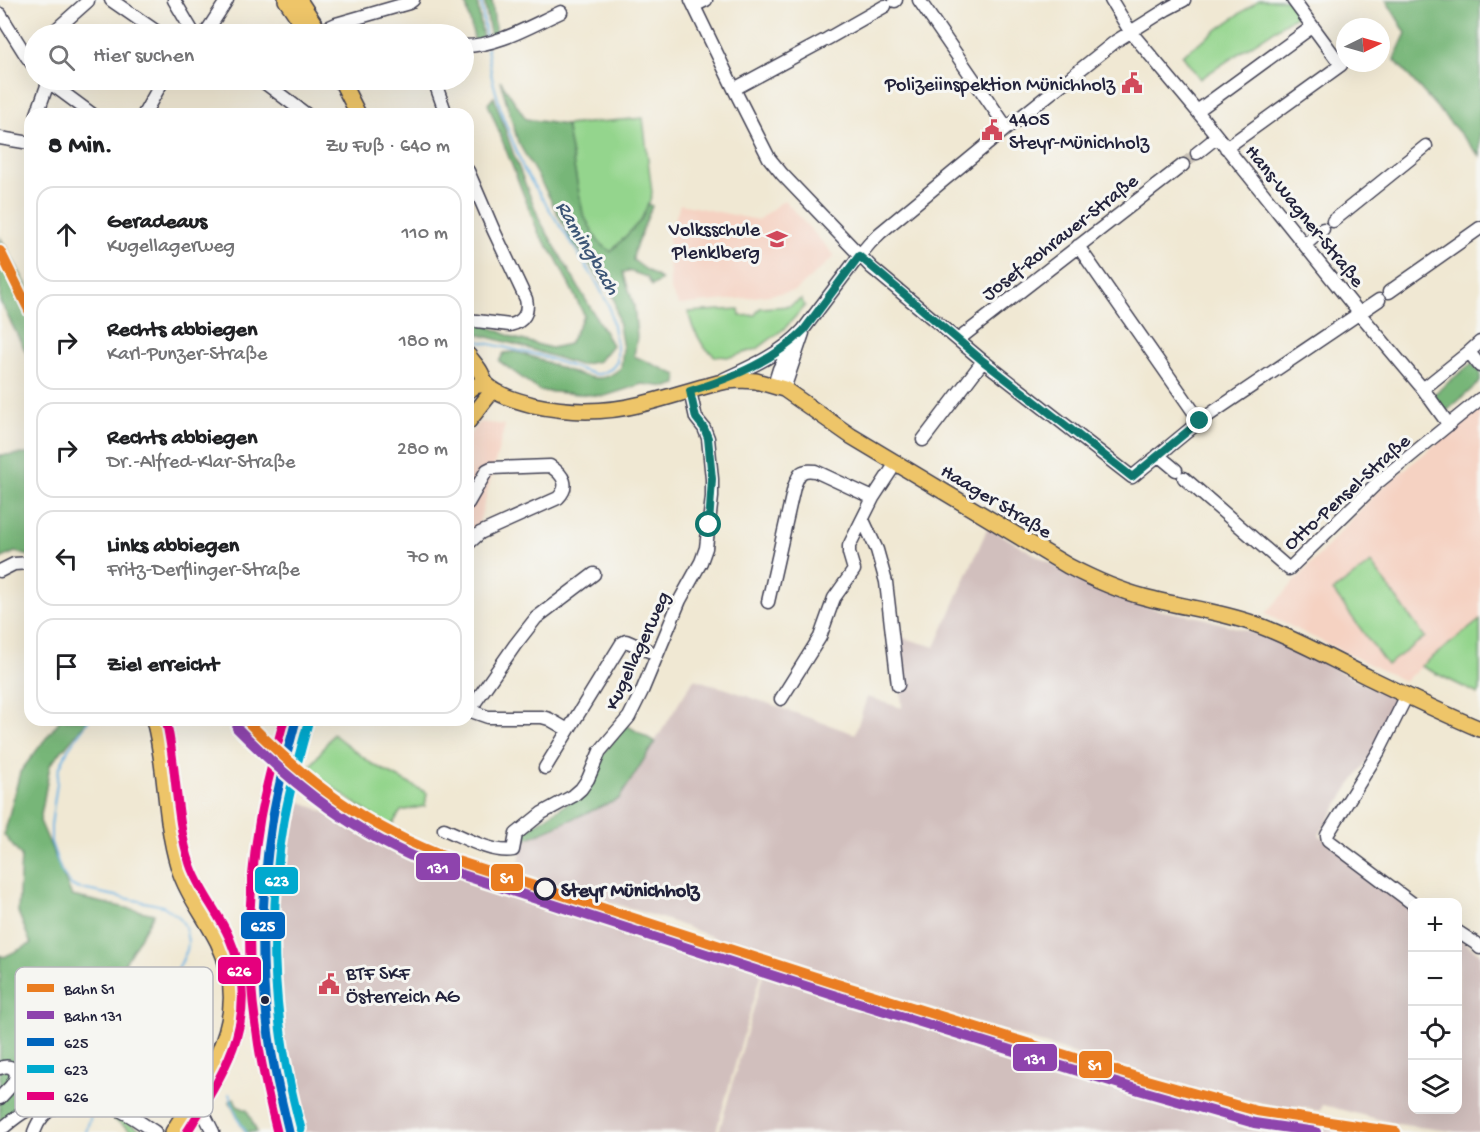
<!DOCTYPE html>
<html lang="de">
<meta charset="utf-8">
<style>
:root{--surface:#fff;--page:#f6f6f6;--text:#202124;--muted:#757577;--line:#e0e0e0}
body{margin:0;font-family:"Gochi Hand",sans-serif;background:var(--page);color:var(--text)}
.controls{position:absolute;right:18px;bottom:18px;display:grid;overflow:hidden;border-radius:12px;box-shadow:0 6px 24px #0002}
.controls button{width:54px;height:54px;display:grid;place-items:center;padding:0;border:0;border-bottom:2px solid var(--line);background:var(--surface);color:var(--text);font:30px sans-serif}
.compass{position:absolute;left:1336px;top:18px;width:54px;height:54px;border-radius:50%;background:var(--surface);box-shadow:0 6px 24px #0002;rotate:85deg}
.stop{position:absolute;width:18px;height:18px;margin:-14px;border:4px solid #0f766e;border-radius:50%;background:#fff}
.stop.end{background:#0f766e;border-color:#fff;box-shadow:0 2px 6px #0008}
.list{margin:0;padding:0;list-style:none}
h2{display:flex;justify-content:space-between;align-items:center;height:78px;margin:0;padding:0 24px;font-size:26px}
h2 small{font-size:20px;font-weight:400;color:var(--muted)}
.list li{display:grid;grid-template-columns:39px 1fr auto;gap:18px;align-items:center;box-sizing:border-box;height:96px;margin:0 12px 12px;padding:0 12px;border:2px solid var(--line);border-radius:18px}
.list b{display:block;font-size:22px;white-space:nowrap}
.list p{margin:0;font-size:20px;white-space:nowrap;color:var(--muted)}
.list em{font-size:20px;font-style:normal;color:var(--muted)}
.icon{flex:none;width:33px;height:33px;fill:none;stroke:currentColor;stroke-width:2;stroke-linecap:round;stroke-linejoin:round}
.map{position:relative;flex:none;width:1480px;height:1132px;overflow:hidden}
.search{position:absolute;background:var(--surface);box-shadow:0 6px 24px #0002;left:24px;top:24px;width:450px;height:66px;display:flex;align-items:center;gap:15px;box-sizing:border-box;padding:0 21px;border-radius:33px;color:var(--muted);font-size:22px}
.panel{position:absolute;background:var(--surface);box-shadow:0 6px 24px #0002;left:24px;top:108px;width:450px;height:618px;border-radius:18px}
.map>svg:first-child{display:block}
</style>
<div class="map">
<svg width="1480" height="1132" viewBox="0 0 1480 1132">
<rect width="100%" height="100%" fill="#f6f6f2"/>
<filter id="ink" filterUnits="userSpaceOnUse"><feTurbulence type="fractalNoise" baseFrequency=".0167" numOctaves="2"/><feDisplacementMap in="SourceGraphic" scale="12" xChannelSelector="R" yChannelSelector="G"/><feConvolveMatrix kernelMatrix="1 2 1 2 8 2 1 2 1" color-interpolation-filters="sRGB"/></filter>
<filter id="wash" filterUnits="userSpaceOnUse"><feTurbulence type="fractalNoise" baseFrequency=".008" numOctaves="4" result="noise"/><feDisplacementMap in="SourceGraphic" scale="24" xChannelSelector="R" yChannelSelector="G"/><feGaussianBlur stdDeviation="1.35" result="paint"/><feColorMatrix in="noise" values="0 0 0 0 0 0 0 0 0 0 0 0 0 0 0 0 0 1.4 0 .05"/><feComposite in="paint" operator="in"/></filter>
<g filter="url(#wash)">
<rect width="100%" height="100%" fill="#f0e8d3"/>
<!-- built -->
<path fill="#f5d2c2" d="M784,200L835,256L795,291L747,298L679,305L670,289L669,238L680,204L758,220Z
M1480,408V620L1404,681L1265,614L1376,493Z
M480,422L505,425L479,523L473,554L476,565L468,577V437Z"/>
<!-- industrial -->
<path fill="#d1bfbd" d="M988,527L1089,586L1127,601L1159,610L1203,618L1251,632L1271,639L1321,662L1394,699L1395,706L1368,759L1347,790L1319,835L1412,908V1110H1458V938L1480,954V1132H1457L1397,1124L1323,1105L1320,1111L1295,1106L1294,1110L1242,1099L1238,1102L1198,1092L768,958L673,922L518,873L521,848L519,841L619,799L694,679L727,689L855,734L867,697L902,708L897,636L935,647Z
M293,798L481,883L763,966L716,1132H301L291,1090L278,1020L280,975L276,891Z
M766,964L1194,1100L1248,1113L1362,1132H719Z"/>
<!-- green -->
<path fill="#94d58d" stroke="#5b7c64" stroke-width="1.5" d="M1259,0H1290L1302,12L1200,79L1182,55Z
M643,118L652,193L647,210L641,220L611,252L598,241L583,214L566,125Z
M801,299L805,306L785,328L757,349L730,357L715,356L704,347L693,328L688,312L739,309L740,316L755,315L760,308L790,306Z
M1371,563L1425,637L1387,665L1333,591Z
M1480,620V691L1478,694L1421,666Z
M333,734L372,764L427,793L425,806L401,811L390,828L308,770Z
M117,1115L143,1132H133L113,1119Z"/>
<!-- forest -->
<path fill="#77b678" stroke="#4c6c5a" stroke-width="1.5" d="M465,0H477L483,40L475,42Z
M484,0H492L496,37L491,38Z
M1386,0H1480V156L1394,59L1406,33Z
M500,80L526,119L566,125L583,214L598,241L611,252L641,220L648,204L652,206L634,251L633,260L645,269L662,280L652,286L647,277L629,271L623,272L634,306L637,337L634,356L677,375V384L667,387L642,384L605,396L540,391L499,361L504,353C507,353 510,352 513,352C540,354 584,386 609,376C613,374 618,370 621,368L623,348L614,298L571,239L546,191L518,142Z
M494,97L514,156L540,221L612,345L599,361L579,365L521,346L477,334L468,327V324L486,325L514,338L551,348L569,344L584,315L556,258L539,234L488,104Z
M0,237L30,291V360L0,301Z
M1472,363L1480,372V382L1442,415L1428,399Z
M30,454V556L15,552L0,559V455Z
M60,720H88L50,765L40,821L72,896L154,914L104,998L115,1032L104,1089L77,1098L39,1103L0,1124V955L4,957L31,944L18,912L21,856L4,835L20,772Z
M626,725L655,742L619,799L524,840L521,839L523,832L573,800L601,756Z
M234,1098L237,1106L247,1110L257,1132H245L229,1101Z"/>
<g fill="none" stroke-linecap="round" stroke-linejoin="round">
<!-- stream -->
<path stroke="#6cb3e3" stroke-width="2" d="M481,0L486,40
M468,339L538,355L594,374H600L611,369L617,362V346L609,306L597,283L524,170L503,117L492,78L487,48
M89,720L68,749L59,769L51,825V842L61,871L71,885L77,888L163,906L178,916L185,926L188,942L187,950L175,976L158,1006L150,1016L117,1042L106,1065L96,1100
M178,829L186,863L195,887
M225,1066L230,1060C230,1048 238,1041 236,1031
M229,1094L238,1119L246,1132
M86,1132L93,1109"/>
</g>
</g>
<g filter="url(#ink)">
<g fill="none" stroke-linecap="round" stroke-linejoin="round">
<!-- minor-tunnel -->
<path stroke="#c7c0b5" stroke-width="12" stroke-dasharray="12 6" stroke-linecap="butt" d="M1183,165L1197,153"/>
<defs>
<path id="minor" d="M111,0L160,34
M174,0L194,34
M691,0L734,89L769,158L782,174L872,268L983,361L1132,477L1200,421L1379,300
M919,0L1007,128
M1111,0L1130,31L1197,111L1360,314L1423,389L1449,425
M895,1L896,0
M694,6L706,0
M0,14L27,57L34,66
M51,34L88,1
M205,34L227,0
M314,34L336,24L409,3L413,0
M464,46C498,46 530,26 561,12
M46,80L92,114
M261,80L306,114
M434,80L446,114
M734,89L827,39L885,6
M1197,111L1312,27
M37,114L48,83
M144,114L162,82L160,80
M0,138L30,143
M1226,148L1341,65L1293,0
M1197,153L1217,137
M468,171L493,229L526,299C529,312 524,322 510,325L468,320
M1333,221L1426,146
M1305,245L1323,229
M1078,246L1200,421
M1389,292L1480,228
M959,339L1183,165
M1469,352L1480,366
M724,379C753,366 782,353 803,330L859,256L870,243L880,233L1007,128L1116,41L1167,9L1184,0
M774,385L779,369L792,344
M784,389L803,333
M1423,389L1469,352L1480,342
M923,440L983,361
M1158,455L1176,470
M1184,478L1289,569L1377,483L1480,399
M468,503L487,470L491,468L550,466C564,475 570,486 558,498L480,533L468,544
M863,520L877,550L886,582L898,685
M0,571L14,564L30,563
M768,602L794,487C799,474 800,469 815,471L873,498
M1407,695L1379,751L1327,835L1328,840L1412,903
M781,699L820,637L834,598L854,570L849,553V546L873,498L896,463
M468,710L488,717H542L549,719L568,730
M469,711L515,645L536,618L594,574
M545,768L622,643L626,641L649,651
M444,829C463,837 493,854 513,850L516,834L542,813L573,796L581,789L588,779L600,751L629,717L642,691L680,600L701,562L706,548L712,497V479L708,438L704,428L696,418L690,391
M1458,932L1475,943L1480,948
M0,1068C12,1063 20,1072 13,1083C10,1088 4,1093 0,1098
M191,1103L204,1114L213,1132
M0,1128L4,1127C17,1116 34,1101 53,1108
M34,1132C44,1104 65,1102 91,1104C99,1105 107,1105 114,1108C129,1113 142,1124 155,1132"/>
<path id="major" d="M286,0L309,34
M299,0L321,34
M341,80L358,114
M468,355C472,361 478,367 481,373C483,378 484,382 487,385C499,396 518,401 533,405C569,413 606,413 642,404C671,397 698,387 727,381L740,380L756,381L784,389L851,436L1068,566C1093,579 1117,590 1144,597C1181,607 1219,611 1255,624C1294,638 1331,659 1368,677C1405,695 1442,713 1480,729
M468,391L475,386L485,384
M468,422L493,390
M154,720C167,767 164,818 178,865C186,893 205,916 218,942C254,1016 211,1070 173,1132
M289,1132C251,998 254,852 296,720"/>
</defs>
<!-- minor casing -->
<use href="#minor" stroke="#414052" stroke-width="15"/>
<!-- major casing -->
<use href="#major" stroke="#414052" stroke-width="18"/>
<!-- minor -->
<use href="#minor" stroke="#fff" stroke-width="12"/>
<!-- major -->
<use href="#major" stroke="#eec569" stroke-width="15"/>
<defs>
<path id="bus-1" d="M289,1132C281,1098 272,1064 268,1029C260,960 261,891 272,823C277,788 287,754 296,720"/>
<path id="bus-2" d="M301,1129C292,1095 284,1061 280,1026C272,958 272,888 284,821C290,788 299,756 308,723"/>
<path id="bus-3" d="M166,720C177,767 175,818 190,864C199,891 218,912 229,937C263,1014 227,1068 187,1132
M277,1132C269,1099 261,1067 257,1033C246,963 248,888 260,818C266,785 275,753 284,720"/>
</defs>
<!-- bus-1 casing -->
<use href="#bus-1" stroke="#f6f6f2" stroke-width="14"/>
<!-- bus-2 casing -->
<use href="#bus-2" stroke="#f6f6f2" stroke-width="14"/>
<!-- bus-3 casing -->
<use href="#bus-3" stroke="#f6f6f2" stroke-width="14"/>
<!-- bus-1 -->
<use href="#bus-1" stroke="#0065bd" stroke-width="9"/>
<!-- bus-2 -->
<use href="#bus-2" stroke="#00a9ce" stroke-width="9"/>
<!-- bus-3 -->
<use href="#bus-3" stroke="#e5007d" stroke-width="9"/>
<defs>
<path id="rail-1" d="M0,251L30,312
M246,720C307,783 368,828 451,859L834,983L1143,1079L1257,1111L1396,1132"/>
<path id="rail-2" d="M237,728C296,788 357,835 435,866L830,994L1139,1090L1254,1123L1316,1132"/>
</defs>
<!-- rail-1 casing -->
<use href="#rail-1" stroke="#f6f6f2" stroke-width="15"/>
<!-- rail-2 casing -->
<use href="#rail-2" stroke="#f6f6f2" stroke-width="15"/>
<!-- rail-1 -->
<use href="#rail-1" stroke="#ea7d21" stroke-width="10"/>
<!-- rail-2 -->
<use href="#rail-2" stroke="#8e44ad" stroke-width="10"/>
</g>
</g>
<g fill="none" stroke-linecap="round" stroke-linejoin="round" filter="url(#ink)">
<!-- route -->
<path stroke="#0f766e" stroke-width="8" d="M709,525L712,479L708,438L704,428L696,418L690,391C730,379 774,361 804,330L859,256L983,361L1132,477L1200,421"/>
</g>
<!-- icons -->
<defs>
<symbol id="civic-bare" viewBox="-9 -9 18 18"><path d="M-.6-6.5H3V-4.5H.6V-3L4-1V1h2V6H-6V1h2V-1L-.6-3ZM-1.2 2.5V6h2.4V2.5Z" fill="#d1495b" stroke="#f6f6f2" stroke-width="2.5" paint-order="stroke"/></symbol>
<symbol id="school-bare" viewBox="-9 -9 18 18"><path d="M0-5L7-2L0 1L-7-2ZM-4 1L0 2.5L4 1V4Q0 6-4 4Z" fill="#d1495b" stroke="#f6f6f2" stroke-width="2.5" paint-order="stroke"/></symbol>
</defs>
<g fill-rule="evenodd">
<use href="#civic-bare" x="1117" y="68" width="30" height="30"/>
<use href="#civic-bare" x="977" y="115" width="30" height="30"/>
<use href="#school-bare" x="762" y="224" width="30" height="30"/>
<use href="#civic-bare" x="314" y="969" width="30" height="30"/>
</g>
<!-- markers -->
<circle fill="#f6f6f2" stroke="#22223b" stroke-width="3" cx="545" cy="889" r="10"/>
<circle fill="#22223b" stroke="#f6f6f2" stroke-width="2" cx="265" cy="1000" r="5"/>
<g text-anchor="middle" stroke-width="6" stroke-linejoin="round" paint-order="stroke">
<!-- poi labels -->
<g font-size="20" fill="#22223b" stroke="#f6f6f2" text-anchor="end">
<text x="1115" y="90">Polizeiinspektion Münichholz</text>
<text x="1009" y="125" text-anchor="start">4405<tspan x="1009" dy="23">Steyr-Münichholz</tspan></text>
<text x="760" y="235">Volksschule<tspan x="760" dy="23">Plenklberg</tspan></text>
<text x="346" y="979" text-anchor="start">BTF SKF<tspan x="346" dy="23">Österreich AG</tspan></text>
</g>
<!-- street labels -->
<g font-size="20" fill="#22223b" stroke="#f6f6f2">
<text transform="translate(1306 215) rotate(51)" y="7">Hans-Wagner-Straße</text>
<text transform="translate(1059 236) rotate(-38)" y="7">Josef-Rohrauer-Straße</text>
<text transform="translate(1346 491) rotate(-42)" y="7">Otto-Pensel-Straße</text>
<text transform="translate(997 500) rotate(31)" y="7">Haager Straße</text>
<text transform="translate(636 650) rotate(-65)" y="7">Kugellagerweg</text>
</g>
<!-- stop labels -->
<g font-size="20" font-weight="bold" fill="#22223b" stroke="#f6f6f2" text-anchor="start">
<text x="561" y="896">Steyr Münichholz</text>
</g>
<!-- water labels -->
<g font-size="21" font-style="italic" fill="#3c5576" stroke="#f6f6f2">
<text transform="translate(589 247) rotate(59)" y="7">Ramingbach</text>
</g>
</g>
<!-- legend -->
<rect x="15" y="967" width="198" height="150" rx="9" fill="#f6f6f2" stroke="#b6b6bb" stroke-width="1.5"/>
<rect x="27" y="984" width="27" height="8" fill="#ea7d21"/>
<rect x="27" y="1011" width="27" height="8" fill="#8e44ad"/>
<rect x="27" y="1038" width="27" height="8" fill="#0065bd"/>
<rect x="27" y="1065" width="27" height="8" fill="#00a9ce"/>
<rect x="27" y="1092" width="27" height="8" fill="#e5007d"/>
<g font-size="16" fill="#22223b">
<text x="64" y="994">Bahn S1</text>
<text x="64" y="1021">Bahn 131</text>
<text x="64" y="1048">625</text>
<text x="64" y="1075">623</text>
<text x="64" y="1102">626</text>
</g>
<g stroke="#f6f6f2" stroke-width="2">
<rect x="415" y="852" width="46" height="29" rx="6" fill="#8e44ad"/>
<rect x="490" y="863" width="34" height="29" rx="6" fill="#ea7d21"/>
<rect x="254" y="866" width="45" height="29" rx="6" fill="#00a9ce"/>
<rect x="240" y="911" width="46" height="29" rx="6" fill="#0065bd"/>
<rect x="217" y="956" width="45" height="29" rx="6" fill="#e5007d"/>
<rect x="1012" y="1043" width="46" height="29" rx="6" fill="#8e44ad"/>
<rect x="1078" y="1050" width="35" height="29" rx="6" fill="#ea7d21"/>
</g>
<g font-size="16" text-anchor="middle" font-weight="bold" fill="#fff">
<text x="438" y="873">131</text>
<text x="507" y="883">S1</text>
<text x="277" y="886">623</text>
<text x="263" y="931">625</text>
<text x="239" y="976">626</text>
<text x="1035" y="1064">131</text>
<text x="1095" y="1070">S1</text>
</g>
</svg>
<div class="controls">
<button>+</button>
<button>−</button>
<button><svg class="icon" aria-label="locate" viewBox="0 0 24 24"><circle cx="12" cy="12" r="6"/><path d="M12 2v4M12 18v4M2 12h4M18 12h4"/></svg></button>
<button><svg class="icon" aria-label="layers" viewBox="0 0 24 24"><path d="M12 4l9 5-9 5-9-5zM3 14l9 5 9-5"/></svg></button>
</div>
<svg class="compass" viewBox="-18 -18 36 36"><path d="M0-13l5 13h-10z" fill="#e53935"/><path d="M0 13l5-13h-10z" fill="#757577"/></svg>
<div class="stop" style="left:709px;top:525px"></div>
<div class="stop end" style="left:1200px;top:421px"></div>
<div class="search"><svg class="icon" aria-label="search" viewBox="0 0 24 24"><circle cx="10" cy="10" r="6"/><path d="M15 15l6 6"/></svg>Hier suchen</div>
<section class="panel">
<h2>8 Min.<small>Zu Fuß · 640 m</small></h2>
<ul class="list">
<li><svg class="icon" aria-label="ahead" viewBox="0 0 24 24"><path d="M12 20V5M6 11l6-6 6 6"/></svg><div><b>Geradeaus</b><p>Kugellagerweg</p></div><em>110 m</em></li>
<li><svg class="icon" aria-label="right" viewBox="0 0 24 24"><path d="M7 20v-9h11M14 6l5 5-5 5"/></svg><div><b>Rechts abbiegen</b><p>Karl-Punzer-Straße</p></div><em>180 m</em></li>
<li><svg class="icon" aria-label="right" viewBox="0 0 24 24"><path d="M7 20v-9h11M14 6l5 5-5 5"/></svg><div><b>Rechts abbiegen</b><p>Dr.-Alfred-Klar-Straße</p></div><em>280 m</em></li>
<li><svg class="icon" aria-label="left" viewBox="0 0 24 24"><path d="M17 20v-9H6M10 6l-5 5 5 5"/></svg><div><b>Links abbiegen</b><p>Fritz-Derflinger-Straße</p></div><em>70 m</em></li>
<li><svg class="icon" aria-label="arrive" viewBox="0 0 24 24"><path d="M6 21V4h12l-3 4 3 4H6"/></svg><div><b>Ziel erreicht</b></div></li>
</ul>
</section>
</div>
